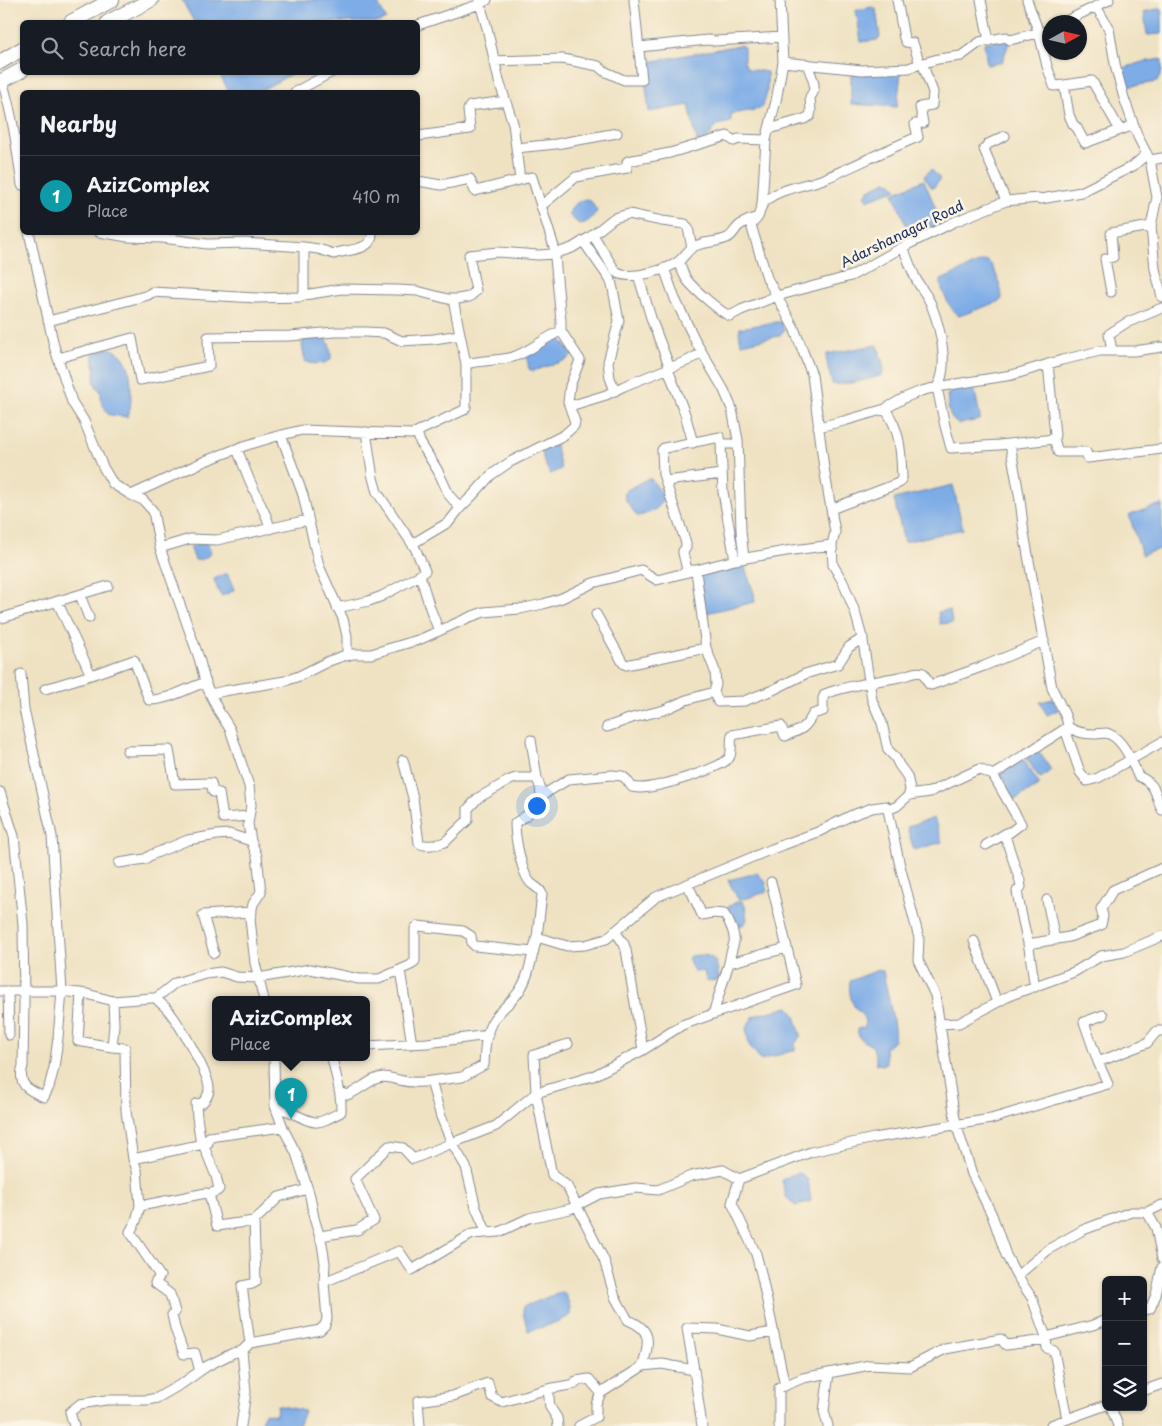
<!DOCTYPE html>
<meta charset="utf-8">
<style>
:root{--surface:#171b24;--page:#20242c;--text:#f1f3f6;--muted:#9ea1a6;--line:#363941;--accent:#2563eb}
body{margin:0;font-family:"Playpen Sans",sans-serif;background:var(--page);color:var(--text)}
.controls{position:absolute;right:15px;bottom:15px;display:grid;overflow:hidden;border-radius:8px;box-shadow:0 1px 4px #0004}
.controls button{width:45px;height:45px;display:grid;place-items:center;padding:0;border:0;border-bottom:1px solid var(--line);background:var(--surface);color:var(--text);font:25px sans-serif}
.compass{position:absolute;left:1042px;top:15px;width:45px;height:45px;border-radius:50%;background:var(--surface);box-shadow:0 1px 4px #0004;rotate:82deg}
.you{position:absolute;left:536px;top:805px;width:18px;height:18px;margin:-12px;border:4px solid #fff;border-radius:50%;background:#1a73e8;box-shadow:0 0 0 8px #1a73e833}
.badge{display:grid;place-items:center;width:32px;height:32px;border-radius:50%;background:var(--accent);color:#fff;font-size:16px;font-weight:700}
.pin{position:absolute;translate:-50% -41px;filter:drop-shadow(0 1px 2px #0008)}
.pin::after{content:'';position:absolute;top:26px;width:18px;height:15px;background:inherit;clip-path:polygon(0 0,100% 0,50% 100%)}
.popup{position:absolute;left:212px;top:996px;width:158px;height:65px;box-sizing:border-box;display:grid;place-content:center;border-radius:8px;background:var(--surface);filter:drop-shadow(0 1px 4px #0005);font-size:16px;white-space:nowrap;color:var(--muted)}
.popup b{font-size:19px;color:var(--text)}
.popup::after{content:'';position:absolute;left:50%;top:100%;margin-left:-10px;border:10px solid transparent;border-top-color:var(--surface)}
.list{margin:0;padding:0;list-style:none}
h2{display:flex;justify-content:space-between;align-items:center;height:65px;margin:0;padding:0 20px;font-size:21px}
h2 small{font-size:16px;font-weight:400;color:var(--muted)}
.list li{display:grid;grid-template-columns:32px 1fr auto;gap:15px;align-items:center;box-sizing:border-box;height:80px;padding:0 20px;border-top:1px solid var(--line)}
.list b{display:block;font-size:19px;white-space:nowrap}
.list p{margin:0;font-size:16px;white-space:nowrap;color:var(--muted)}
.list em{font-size:16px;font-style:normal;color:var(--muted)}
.icon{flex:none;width:28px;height:28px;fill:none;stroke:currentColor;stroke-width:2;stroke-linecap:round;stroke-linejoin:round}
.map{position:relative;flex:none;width:1162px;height:1426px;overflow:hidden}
.search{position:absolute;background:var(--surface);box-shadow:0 1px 4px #0004;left:20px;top:20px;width:400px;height:55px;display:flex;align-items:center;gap:12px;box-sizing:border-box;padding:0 18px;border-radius:8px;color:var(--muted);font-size:19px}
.panel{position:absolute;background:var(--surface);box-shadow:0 1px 4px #0004;left:20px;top:90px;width:400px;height:145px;border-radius:8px}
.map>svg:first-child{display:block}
</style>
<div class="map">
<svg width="1162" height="1426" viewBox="0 0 1162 1426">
<rect width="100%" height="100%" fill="#fcf5e5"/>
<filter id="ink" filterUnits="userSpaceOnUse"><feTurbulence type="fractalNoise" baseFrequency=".02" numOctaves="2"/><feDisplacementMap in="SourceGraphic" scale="10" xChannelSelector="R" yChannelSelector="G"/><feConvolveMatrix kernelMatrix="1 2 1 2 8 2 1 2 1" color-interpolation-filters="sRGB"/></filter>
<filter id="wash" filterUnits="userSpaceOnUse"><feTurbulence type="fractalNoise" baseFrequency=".0096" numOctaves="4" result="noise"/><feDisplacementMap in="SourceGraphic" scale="20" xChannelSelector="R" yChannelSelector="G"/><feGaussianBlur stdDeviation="1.12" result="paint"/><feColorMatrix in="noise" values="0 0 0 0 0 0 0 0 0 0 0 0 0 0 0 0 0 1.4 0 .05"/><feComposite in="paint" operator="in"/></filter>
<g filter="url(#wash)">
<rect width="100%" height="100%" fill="#efe2c2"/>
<!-- water -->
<path fill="#7dace7" stroke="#4c6ea2" d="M182,0H376L386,19L380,22H194Z
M872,7L876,9L880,37L877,40L861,42L856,10Z
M1162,8V34L1147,35L1144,12Z
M1005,39L1009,43L1002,62L987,65L984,43Z
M740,45L744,47V62L748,69L767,72C768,83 768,100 760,109L731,114V122L717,125L707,139L697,142L689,105L649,112L643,63Z
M1162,59V71L1157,82L1126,87H1123L1120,71L1121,69L1142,62Z
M901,72L897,107L851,104V73Z
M219,73H293L258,92H229Z
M931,169L940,179L934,187H931L924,176Z
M924,180L942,224L911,237L893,193Z
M886,181L892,183L897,189L867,200L866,199L865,196L869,190Z
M585,199L590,200L597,211C594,217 585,225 579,224L569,215C570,207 578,201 585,199Z
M983,261H988C995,267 1002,289 1002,299L998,302L959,316C951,311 940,290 941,280Z
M776,322H781L784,331L779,336L741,344L739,331L740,328Z
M558,335L572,355L568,359L563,361L533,371L529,369L527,358L532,352Z
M326,338C330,343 331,352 331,359C325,365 312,365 305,361L302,345L304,339Z
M876,345L878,346L884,369L882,375C872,379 843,386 832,384L826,358L827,354Z
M108,348C130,353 131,375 131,393C131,401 131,410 127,417L111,415L108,414L101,401V392L96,386L94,379L95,371L93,354Z
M972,386L975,391L980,417L979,420L958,424C947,417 949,408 947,395L956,388Z
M555,443L561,469L550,474L544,462L541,448Z
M647,479H651C661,492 671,501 652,511C647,513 643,516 637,516L625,499L624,492L639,483Z
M953,485L963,529L904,542L894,499Z
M1162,504V548L1142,555L1129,515Z
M203,542H206L211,552C208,557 201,561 195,560L190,547Z
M743,562L754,593L755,602L706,613L698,575L699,573Z
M226,573L228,575L234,589L233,591L222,596L219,593L214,579Z
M950,610L952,623L940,624L938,612Z
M1053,699L1058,710L1047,715L1040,703V702Z
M1038,750L1051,770L1041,778L1039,777L1026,758Z
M1023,759L1040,785L1011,802L997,779L999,776Z
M934,818L942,842L914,850L907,827Z
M757,873L765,881L768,891L748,898L738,899L728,880Z
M738,901H742L745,906L747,920L744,924L735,928L724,913L725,909Z
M699,955C717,955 717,963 719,980L706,981L704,971L695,972L690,964L688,958L690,956Z
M878,970L883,971C885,985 897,1029 894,1040C892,1044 888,1046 885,1048L886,1063L883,1065L877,1064L873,1047C863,1039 860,1044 857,1029L865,1027C866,1018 862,1015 856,1009C851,1003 848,988 850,981Z
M789,1007L795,1016L801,1035L795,1044V1050L761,1060L749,1045L746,1028L753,1017L759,1014Z
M800,1173L808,1180L811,1201L795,1206L786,1197L782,1180L791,1175Z
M563,1292C568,1298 571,1307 570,1316L547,1326L528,1331L523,1313V1307L550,1296Z
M277,1405L304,1411L298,1426H264L262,1423V1418L265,1413L276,1415Z"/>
</g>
<g filter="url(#ink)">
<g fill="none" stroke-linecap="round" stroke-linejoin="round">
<defs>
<path id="minor" d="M897,0L904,38L906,42L913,43L920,64
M981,0L989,41
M1027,0L1039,33L1047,66L1054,86L1064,85L1069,115L1073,124L1077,128L1085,143L1134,125
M1096,6L1109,29L1116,69L1124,98L1138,137L1150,160L1157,197L1151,226L1155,269L1162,297
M1064,22L1109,0
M418,25L480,4L487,0
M639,47L708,40L715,41L782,37
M494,61L563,59L598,66L604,71L624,80H642L634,0
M783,62L862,70L909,68L920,64L938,59L961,56L980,42L1006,37L1010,40L1050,30
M2,81C13,115 17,150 22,185
M1064,85L1092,81L1120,130
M295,92L332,72
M769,129L804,119L810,116L811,111L810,97C819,87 811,76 807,64
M418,136L470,129L468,110L470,106L505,101
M1005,136L988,144L984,149L1006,201
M516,148L556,144L617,133
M1150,160L1162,158
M418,181L441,185L470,179L475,191L520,180
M762,205C774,188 808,186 826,178C857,165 887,149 918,137L915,124L923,123L920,107L932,105L933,92L922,63
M541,206L576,177L627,168V162L628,161L670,153L727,136L734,141L738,139L766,140
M758,217L751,225L767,278L794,328L812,375L824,468L835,532L832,545L833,565L843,582L855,612L863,641L872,700L882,723L888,750L895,757L899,765L907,776L910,789L909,795L906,798L897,806L888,810
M29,232L54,346L72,402L84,421L103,467L113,484L131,495L143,500L153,511L160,548L199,658L206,685L218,710L230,729L249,786L251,805L248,824L251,841L257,856L261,892L253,904L250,919L255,963L264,1000
M99,232L128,237L163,238L207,244L245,243L304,247L318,249L334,254C345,249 374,252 372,232
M593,235L616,272C628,281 668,270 679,261C684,257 687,251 693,247C703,241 716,243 727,238C733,236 735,228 740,225C745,221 752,219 758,217L762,205L766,140L776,101L783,62L780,0
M583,241L611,281L613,289L619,321L608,362L610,378L615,391
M304,247V295L342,289L397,290L417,291L448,299H458L469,297L476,291L469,255L498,252L538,255L554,254L572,248L590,237L614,218L629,214L662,221L685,224L688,228L692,248
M903,247C907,257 911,269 916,279C921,289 929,297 932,307C940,327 950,367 937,387L945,426L951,448L999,445L1054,439L1058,452H1086L1088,458L1162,449
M679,261C681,268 683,274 687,280C694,289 720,312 730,316L741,310L777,296L851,276L903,247L954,222L1006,201L1038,198L1041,199L1081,192L1133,166L1147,154
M664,268L675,299L697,344L724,390L732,409L738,440L741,531L744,558
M638,275L652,321L670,368
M1111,292L1105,259L1113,257L1111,233L1151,226
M453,299L466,364
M48,321L134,299L148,295L152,292L256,298L300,297L304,295
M1112,351L1109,334L1126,323L1162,308
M58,358L132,338L140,380L209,366L208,337L290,336L335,332H365L384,333L402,341L434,339L460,335
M1048,364L1055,435L1054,439
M668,369L685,414L693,443
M570,406L606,395L624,386L687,361L702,353
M818,427L844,421L885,409L904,398L921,391L937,387L1012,375L1062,360L1100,351H1134L1162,347
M366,432L373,478L377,492L415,548L425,571L420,575L430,608L439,631
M417,432L420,442L438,471L449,495L460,508
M281,435L303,495L319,566L343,619L347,636V656
M721,444L723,492L735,560
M1010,444L1020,500L1024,533L1052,688L1064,713L1067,721L1068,727
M237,449L249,479L267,518L270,529
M666,481L722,474
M131,495L205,461L244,446L274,437L302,430L412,434L464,410L466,407V364C481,360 498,361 513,357C531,351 544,338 561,331V321L554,247L532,177L520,180L513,123L499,81L487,28L479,0
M831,509L899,483L902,478C901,452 901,431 885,409
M412,544L449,522L460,508L473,495L491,475L510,462L564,435L574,426L575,422L568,402L570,386L580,360L561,331
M160,548L190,539L217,540L308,520
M694,570H687L683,553V551L686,548V543L663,474L662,450L664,448L720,437L721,444H738
M696,571L706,648L715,671L716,685L714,692
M80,595L89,618
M57,601L91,675L134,660L149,700C169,700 187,688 206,682
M337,608L369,601L382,596L420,575
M596,614L623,663L626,665L706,648
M2,618L108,586
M45,689L91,675
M211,694L224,691L285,681L299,676L329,661L343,656L353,654H371L421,639L470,617L484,612L520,609L543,604L562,598L593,583L641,570L657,580L735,560L786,551L832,545
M607,727L632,718L664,710L686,700L714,692L718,702L744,701L773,690L805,674L838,664L849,647L863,638
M1068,727C1076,732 1084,734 1094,734C1098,734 1102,733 1106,733C1122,736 1133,763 1138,776C1158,785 1154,793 1162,810
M1065,729L1080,772L1087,781L1098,778L1162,742
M531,740L537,778L540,787L541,796L537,804L527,815L515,823C515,837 521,870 529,881C533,887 540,887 542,894L537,937L567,946L585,945L606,939L656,897L772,849L818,832L850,816L872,808L886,806L888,810
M127,751L169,750L175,784L211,783L213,792L219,793L223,818L249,816
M403,760L413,798L419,843C424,847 438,845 445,842L468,820V809L478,798L510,780L516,778H537
M993,775L1021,824L1005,836L1020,881L1021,887L1017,891C1020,909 1024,926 1028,943C1031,957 1032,972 1035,987
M0,792L14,836L23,924L24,1002L23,1066C17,1085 28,1090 44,1097L49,1087L54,1068L58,1038L62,991L52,836L24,709L21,674
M909,795L930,792L979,769L993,775L1068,727
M541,796L569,779L612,775L622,776L626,779L632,787C632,787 639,788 640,788C656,788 718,770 729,758C733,753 730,742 732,735L781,726L785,736C801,730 805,729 813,714L823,711V698L825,694C849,685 874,682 899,677C907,676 916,670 923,673L929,684L931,685L984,666L1044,641
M888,810L900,866L919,938L918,960L935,995L956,1124L972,1174L992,1215L1006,1255L1017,1276L1032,1298L1046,1337L1047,1348L1054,1351L1067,1419
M986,845L1008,832
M119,863L145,859L151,855L188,840L217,835L229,834L251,841
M687,885L692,893L702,915L713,913L724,914C730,922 737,937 733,946C731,952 730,957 729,963L787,948
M1047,900L1055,940
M974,941L995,997L998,1002
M1028,944L1069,937L1101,925L1103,916L1101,909L1113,890L1162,868
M214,953L203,915L252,912
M400,970L412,1044
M0,991H62L87,994L113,1001L151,998H156C159,1003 164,1005 167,1009C177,1020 210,1075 209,1089C209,1094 205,1100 202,1103L196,1104L197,1117L201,1145
M8,991L9,1035
M81,993L78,1041L112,1047
M156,998L175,983L205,974L221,972L237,977L258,978L310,969L359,979H379L411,965L415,961V928L418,926L463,931L471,936L472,943L475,946L533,952
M113,1001L114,1025L112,1047L125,1048L126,1111L133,1159L137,1170L140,1206L136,1221L130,1232L160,1276L155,1283L170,1294L175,1312L172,1315L175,1328L184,1354L195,1353L200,1371
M713,1014L729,963
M1103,1015L1084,1022L1098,1062L1147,1043L1157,1031H1162
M939,1024L959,1023L1011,995L1074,972L1101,956L1124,952L1162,936
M568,1044L534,1055L536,1093L593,1076L643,1050L626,950L624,944L615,931
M366,1046L427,1043L488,1035
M643,1050L682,1025L796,985L771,882
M339,1091L347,1095C360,1091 370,1078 383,1077C388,1077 394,1079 399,1080C410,1083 420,1083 431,1081
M275,1106C280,1110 285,1109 290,1112C318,1125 314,1126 341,1112C342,1094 336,1076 332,1058
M203,1144L216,1176L219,1189L217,1191L209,1194
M133,1159L208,1143L209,1137L282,1127
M739,1179L732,1203L756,1254L761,1273L785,1386
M140,1206L206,1193L209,1194L217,1226L254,1221
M1147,1212L1156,1228L1162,1259
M487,1233L476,1208L466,1167L452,1143L496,1126L536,1093L552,1175L567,1186L604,1260L615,1297L628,1320C654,1330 648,1344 643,1366L662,1364L694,1370L702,1426
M320,1236L357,1230L374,1220L355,1179L389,1146L403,1148L413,1159L452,1143L441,1117L431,1081L462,1077L484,1065C485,1050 485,1031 494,1019C502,1008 513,1001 520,990C530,974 532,955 537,937
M1017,1276L1049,1249L1083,1230L1131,1212H1147L1162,1205
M324,1282L399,1251L412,1270L472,1234L499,1232L529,1218L570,1209L599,1194L636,1188L658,1190L691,1176L723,1170L739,1179L811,1152L874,1138L991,1119L1108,1084L1098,1062
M1143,1310L1150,1309L1156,1295L1162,1267
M1046,1337L1093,1325L1106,1320
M250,1343L242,1286L252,1284L256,1282L254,1221L279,1197L308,1189
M694,1370L687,1328L717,1329L750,1336L773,1332
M548,1389L550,1407L557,1418L558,1426
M1143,1391L1162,1384
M601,1393L643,1366
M1111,1407L1118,1426
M74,1426L70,1412L80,1404L106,1400H147L157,1398L183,1383L207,1366L233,1353L242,1351
M241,1426L246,1392L242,1351L250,1343L301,1334L320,1330L325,1325L327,1319L324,1282L325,1263L322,1244L314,1218L310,1196L296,1153L284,1130L275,1106L274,1058
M420,1426L418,1401L453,1396L488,1383L492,1397L502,1402L548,1389L575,1384L576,1381L589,1379L601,1393L596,1404V1417L579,1426
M779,1426V1388L803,1378L870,1365L910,1367L945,1349L1001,1339L1006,1345L1046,1340
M828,1426L824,1411L829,1373
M1051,1426V1425L1106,1405"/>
<path id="highway" d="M71,22L112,0
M108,22L151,0
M0,62L22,49
M0,82L22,70"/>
</defs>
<!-- minor casing -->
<use href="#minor" stroke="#858890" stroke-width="11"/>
<!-- highway casing -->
<use href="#highway" stroke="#858890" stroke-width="16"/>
<!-- minor -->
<use href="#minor" stroke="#fff" stroke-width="9"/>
<!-- highway -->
<use href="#highway" stroke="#fff" stroke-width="14"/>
</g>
</g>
<g text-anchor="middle" stroke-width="5" stroke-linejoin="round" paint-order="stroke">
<!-- street labels -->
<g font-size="14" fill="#1b2f5e" stroke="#fcf5e5">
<text transform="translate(902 234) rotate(-26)" y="5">Adarshanagar Road</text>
</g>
</g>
</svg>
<div class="controls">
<button>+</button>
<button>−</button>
<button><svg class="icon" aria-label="layers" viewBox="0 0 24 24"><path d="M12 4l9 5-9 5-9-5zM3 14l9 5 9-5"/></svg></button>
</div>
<svg class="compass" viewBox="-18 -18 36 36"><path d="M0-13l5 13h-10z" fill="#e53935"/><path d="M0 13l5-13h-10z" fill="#9ea1a6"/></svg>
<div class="you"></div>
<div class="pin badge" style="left:291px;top:1119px;background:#0f9aa8">1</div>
<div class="popup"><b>AzizComplex</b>Place</div>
<div class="search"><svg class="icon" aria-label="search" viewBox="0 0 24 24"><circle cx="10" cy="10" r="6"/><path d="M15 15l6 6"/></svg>Search here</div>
<section class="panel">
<h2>Nearby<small></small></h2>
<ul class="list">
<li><span class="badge" style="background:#0f9aa8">1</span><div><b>AzizComplex</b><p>Place</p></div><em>410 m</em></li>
</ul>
</section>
</div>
